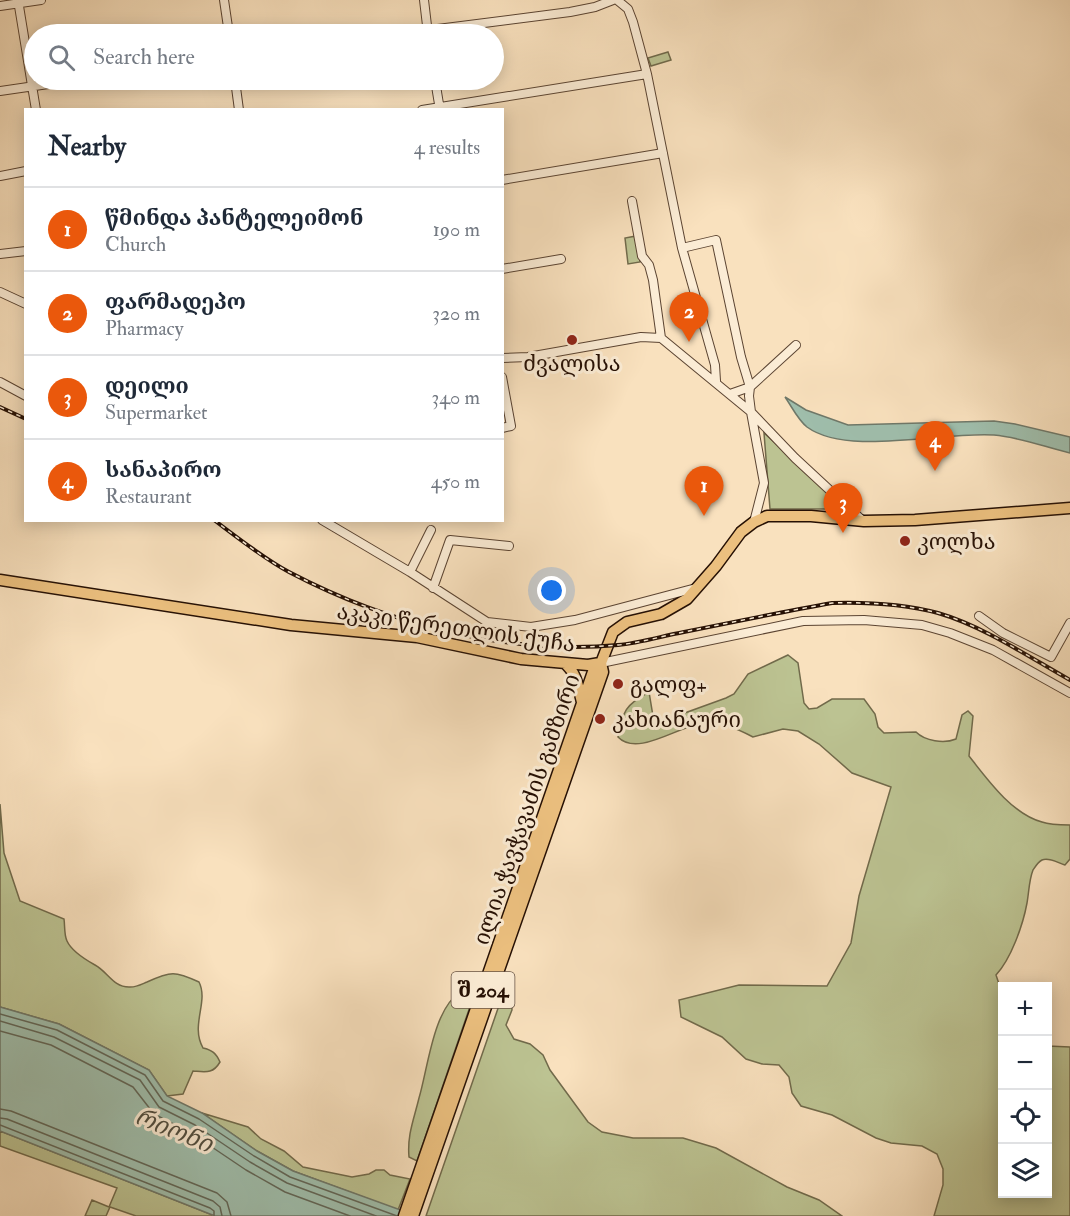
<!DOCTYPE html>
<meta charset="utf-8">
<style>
:root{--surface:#fff;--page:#f2f2f3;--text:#1f2937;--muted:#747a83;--line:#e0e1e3;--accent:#ea580c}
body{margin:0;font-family:"IM FELL Double Pica","Noto Serif Georgian",serif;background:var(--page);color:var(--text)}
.controls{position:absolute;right:18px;bottom:18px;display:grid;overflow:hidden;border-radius:0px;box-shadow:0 3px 15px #0003}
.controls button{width:54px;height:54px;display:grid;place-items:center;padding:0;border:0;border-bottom:2px solid var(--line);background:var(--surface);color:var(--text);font:30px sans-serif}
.you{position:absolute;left:552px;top:591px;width:21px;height:21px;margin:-15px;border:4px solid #fff;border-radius:50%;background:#1a73e8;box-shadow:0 0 0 9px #1a73e833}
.badge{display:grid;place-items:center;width:39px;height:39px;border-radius:50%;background:var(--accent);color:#fff;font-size:20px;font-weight:700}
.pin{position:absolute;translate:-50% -50px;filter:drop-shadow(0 2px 3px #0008)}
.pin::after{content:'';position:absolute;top:32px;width:21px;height:18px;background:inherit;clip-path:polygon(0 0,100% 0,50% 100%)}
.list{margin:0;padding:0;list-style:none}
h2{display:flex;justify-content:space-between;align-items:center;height:78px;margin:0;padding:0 24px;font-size:26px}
h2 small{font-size:20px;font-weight:400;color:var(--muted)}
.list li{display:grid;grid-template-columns:39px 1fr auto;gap:18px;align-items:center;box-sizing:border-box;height:84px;padding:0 24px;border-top:2px solid var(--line)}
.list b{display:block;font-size:22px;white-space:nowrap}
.list p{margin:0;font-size:20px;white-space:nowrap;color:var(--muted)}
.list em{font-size:20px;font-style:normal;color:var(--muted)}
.icon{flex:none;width:33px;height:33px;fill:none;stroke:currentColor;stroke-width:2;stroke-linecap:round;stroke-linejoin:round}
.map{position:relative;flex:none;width:1070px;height:1216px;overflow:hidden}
.search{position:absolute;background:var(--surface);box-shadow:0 3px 15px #0003;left:24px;top:24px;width:480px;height:66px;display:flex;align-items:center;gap:15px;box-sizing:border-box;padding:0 21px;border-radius:33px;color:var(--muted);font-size:22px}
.panel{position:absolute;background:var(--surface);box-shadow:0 3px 15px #0003;left:24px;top:108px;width:480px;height:414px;border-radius:0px}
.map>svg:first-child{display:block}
</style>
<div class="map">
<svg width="1070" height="1216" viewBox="0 0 1070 1216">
<rect width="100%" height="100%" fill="#f9e1be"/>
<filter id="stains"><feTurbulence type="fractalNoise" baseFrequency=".00333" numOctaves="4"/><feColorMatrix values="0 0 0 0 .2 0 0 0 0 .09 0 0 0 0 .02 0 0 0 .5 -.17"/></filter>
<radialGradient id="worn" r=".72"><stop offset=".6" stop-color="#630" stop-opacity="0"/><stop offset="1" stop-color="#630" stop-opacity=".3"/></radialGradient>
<!-- green -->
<path fill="#bcc392" stroke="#716a4b" stroke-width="1.5" d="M668,52L671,60L651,66L648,58Z
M636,236L640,262L628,264L625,238Z
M764,433L849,509H770Z
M788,655L798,663L804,703L809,709L817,708L832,699H864L875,714L878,727L884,733L916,732C925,741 944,744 956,739L962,715L968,711L973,716L969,756C987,779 1012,814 1042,822C1050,825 1061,825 1070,825V859L1065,865C1058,863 1049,857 1042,860C1038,862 1035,867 1033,870C1029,880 1029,892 1027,903C1023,925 1011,959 996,975L1000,987L1002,988V1194H1048V1046L1070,1047V1216H934L943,1185V1169L937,1154L922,1146L891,1143L876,1138L832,1115L801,1106L792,1093L789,1077L779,1065L762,1064L746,1059L722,1037L681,1017L679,1000L739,985L827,986L851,943L859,896L891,787L852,773L819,744L798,731L783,729L753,737C736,728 720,721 700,724C677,727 637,757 618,737C623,711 625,705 649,692L653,716L657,723L726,698L734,694L748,674Z
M0,804L4,853L20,901L64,919C65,926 64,935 67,941C72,952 86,960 95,965C108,972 113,987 129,987C135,988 142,984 147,982C171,971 175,971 199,982C209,1002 190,1025 203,1048C212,1050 216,1053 220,1062C213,1074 206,1072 193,1071L183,1094L167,1096L149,1070L59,1024L0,1007Z
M461,985L476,989L417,1161L409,1157C407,1135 414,1119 419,1098C428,1068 433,1010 460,992Z
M503,994L511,996L512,1010L506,1025L514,1039L530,1044L543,1055L550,1070L588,1122L602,1132L633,1138H683L716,1148L787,1187L819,1200L842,1216H426Z
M202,1113L248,1127L261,1139L284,1151L303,1167L352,1177L369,1174L376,1170H384L390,1175L410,1179L398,1210L293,1171L257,1151Z
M0,1131L215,1216H136L110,1207L106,1216H85L92,1200L109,1207L117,1188L0,1146Z"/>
<!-- water -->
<path fill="#9fbeac" stroke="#6f7869" stroke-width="1.5" d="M785,397L806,410L848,425L994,421L1015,424L1070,437V453C1045,447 1019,437 994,435C944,431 848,457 807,427C798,420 792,407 785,397Z
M0,1007L59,1024L149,1070L167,1096L202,1113L257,1151L293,1171L417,1216H215L0,1131Z"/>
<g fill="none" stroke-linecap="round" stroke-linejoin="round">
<!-- shore -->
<path stroke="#626758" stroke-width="1.5" d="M0,1014L57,1030L145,1075L163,1101L199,1119L254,1156L290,1177L397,1216
M0,1021L54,1037L140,1080L159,1107L195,1125L250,1162L287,1183L376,1216
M0,1031L51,1045L133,1087L154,1114L191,1133L246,1170L285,1192L350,1216
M0,1109L11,1111L217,1193L227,1202L231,1216
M0,1118L7,1119L213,1201L220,1207L222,1216
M0,1125L210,1208L214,1211V1216"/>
<defs>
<path id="minor" d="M18,0L36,110
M224,0L229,34
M424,0L428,34
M617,0L628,9L633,22L647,74L682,248L715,365L716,381
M0,6L41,0
M398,34L570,12L595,7L613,0
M235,80L239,110
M435,80L440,110
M0,91L76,80
M422,110L647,74
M0,176L26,171
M502,180L663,153
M632,201L642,256L649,265L653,280L661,338
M682,248L716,240L741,357L750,387L730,394
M0,254L26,251
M502,269L561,259
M0,292L26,304
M502,358L528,357L641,337L661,338L751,412L795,458L863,521
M502,377L511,426L502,428
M0,382L26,396
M322,520L410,572L487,622L531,627L575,620L696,588
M754,522L764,483L751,412L749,396L750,387L796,345
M410,572L431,530
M433,588L450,540L509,546
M979,616L1003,633L1051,657L1070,623
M601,663L803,621L864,620L922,625L950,633L993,650L1070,693"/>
<path id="major" d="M0,580L291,625L417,637L521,659L588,665L600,663
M565,663C577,674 578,687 582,702
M404,1216L595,666L601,663L613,632L627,622L661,614L687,599L716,566L741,532L754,522L767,516H811L864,521L915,520L1070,508
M413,1216L603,672L601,663"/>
</defs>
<!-- minor casing -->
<use href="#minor" stroke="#5b4432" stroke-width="10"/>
<!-- major casing -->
<use href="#major" stroke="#261004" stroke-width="13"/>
<!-- minor -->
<use href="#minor" stroke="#fbecd5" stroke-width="8"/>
<!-- major -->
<use href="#major" stroke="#ecc07f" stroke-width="10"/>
<defs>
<path id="rail" d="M0,407L26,419
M214,520C238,538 263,558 289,572C388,624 506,655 618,645C640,643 662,636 684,632C733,622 782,612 832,603C866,602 904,604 938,613C983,626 1029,657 1070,680"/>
</defs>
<!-- rail casing -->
<use href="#rail" stroke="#261004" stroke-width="4"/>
<!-- rail -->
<use href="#rail" stroke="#fbecd5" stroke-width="1.5" stroke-dasharray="4.5" stroke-linecap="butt"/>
</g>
<!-- markers -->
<g fill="#8f2418" stroke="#fbecd5" stroke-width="2">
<circle cx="572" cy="340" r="6"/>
<circle cx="905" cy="541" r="6"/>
<circle cx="618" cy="684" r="6"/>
<circle cx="600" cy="719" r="6"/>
</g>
<g text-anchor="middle" stroke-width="6" stroke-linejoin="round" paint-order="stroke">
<!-- shield labels -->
<rect fill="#fbecd5" stroke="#665243" stroke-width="1.5" x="451.5" y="972" width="63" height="36" rx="4.5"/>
<g font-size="21" font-weight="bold" fill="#261004">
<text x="483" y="997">შ 204</text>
</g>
<!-- poi labels -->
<g font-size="22" fill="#261004" stroke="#fbecd5" text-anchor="start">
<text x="572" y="371" text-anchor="middle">ძვალისა</text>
<text x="917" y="549">კოლხა</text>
<text x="630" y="692">გალფ+</text>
<text x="612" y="727">კახიანაური</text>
</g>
<!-- street labels -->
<g font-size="22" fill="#261004" stroke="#fbecd5">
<text transform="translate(456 627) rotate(8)" y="8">აკაკი წერეთლის ქუჩა</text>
<text transform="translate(526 809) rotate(-71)" y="8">ილია ჭავჭავაძის გამზირი</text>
</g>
<!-- water labels -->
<g font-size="24" font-style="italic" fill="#504d3f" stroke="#fbecd5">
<text transform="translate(174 1130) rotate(22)" y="8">რიონი</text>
</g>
</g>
<rect width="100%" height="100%" filter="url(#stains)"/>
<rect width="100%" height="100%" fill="url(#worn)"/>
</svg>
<div class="controls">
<button>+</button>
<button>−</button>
<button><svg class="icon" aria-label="locate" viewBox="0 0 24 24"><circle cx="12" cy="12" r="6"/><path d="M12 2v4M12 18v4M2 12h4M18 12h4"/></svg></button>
<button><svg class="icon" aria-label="layers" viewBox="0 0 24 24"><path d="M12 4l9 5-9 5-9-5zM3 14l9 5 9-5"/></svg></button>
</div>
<div class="you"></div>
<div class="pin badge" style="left:704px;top:516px">1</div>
<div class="pin badge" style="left:689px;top:342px">2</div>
<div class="pin badge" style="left:843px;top:533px">3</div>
<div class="pin badge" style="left:935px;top:471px">4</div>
<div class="search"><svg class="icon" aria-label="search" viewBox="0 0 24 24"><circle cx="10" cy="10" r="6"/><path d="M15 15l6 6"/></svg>Search here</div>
<section class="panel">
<h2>Nearby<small>4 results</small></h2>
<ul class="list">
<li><span class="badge">1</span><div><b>წმინდა პანტელეიმონ</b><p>Church</p></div><em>190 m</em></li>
<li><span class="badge">2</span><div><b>ფარმადეპო</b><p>Pharmacy</p></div><em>320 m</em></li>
<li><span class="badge">3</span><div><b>დეილი</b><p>Supermarket</p></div><em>340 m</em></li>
<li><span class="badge">4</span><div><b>სანაპირო</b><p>Restaurant</p></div><em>450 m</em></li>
</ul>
</section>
</div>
